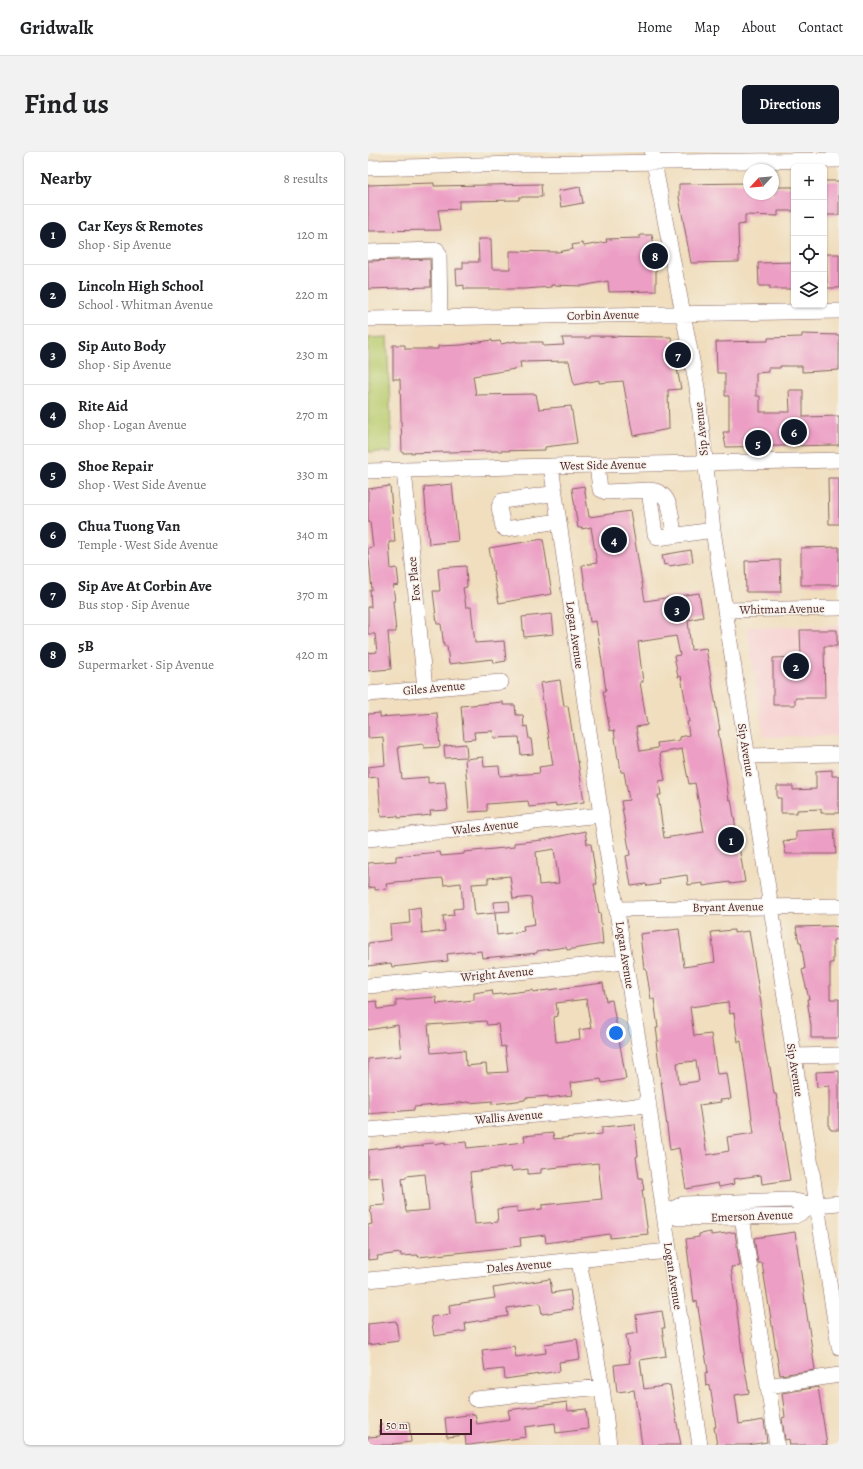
<!DOCTYPE html>
<meta charset="utf-8">
<style>
:root{--surface:#fff;--page:#f2f2f2;--text:#202124;--muted:#757577;--line:#e0e0e0;--accent:#111827}
body{margin:0;font-family:Alegreya,serif;background:var(--page);color:var(--text)}
.controls{position:absolute;right:12px;top:12px;display:grid;overflow:hidden;border-radius:6px;box-shadow:0 1px 3px #0004}
.controls button{width:36px;height:36px;display:grid;place-items:center;padding:0;border:0;border-bottom:1px solid var(--line);background:var(--surface);color:var(--text);font:20px sans-serif}
.compass{position:absolute;left:375px;top:12px;width:36px;height:36px;border-radius:50%;background:var(--surface);box-shadow:0 1px 3px #0004;rotate:244deg}
.scale{position:absolute;left:12px;bottom:10px;width:92px;box-sizing:border-box;padding-left:4px;border:2px solid #4a1f2b;border-top:0;font-size:11px;line-height:14px;white-space:nowrap;color:#4a1f2b;-webkit-text-stroke:3px #f7f3e8;paint-order:stroke}
.you{position:absolute;left:248px;top:881px;width:14px;height:14px;margin:-10px;border:3px solid #fff;border-radius:50%;background:#1a73e8;box-shadow:0 0 0 6px #1a73e833}
.badge{display:grid;place-items:center;width:26px;height:26px;border-radius:50%;background:var(--accent);color:#fff;font-size:13px;font-weight:700}
.pin{position:absolute;translate:-50% -50%;border:2px solid #fff;box-shadow:0 1px 4px #0006}
.list{margin:0;padding:0;list-style:none}
h2{display:flex;justify-content:space-between;align-items:center;height:52px;margin:0;padding:0 16px;font-size:17px}
h2 small{font-size:13px;font-weight:400;color:var(--muted)}
.list li{display:grid;grid-template-columns:26px 1fr auto;gap:12px;align-items:center;box-sizing:border-box;height:60px;padding:0 16px;border-top:1px solid var(--line)}
.list b{display:block;font-size:15px;white-space:nowrap}
.list p{margin:0;font-size:13px;white-space:nowrap;color:var(--muted)}
.list em{font-size:13px;font-style:normal;color:var(--muted)}
.icon{flex:none;width:22px;height:22px;fill:none;stroke:currentColor;stroke-width:2;stroke-linecap:round;stroke-linejoin:round}
.map{position:relative;flex:none;width:471px;height:1293px;overflow:hidden;border-radius:6px}
header{display:flex;align-items:center;gap:24px;box-sizing:border-box;height:56px;padding:0 20px;background:var(--surface);border-bottom:1px solid var(--line)}
header strong{font-size:19px}
nav{display:flex;gap:22px;margin-inline-start:auto;font-size:14px}
.intro{display:flex;align-items:center;justify-content:space-between;box-sizing:border-box;height:96px;padding:0 24px}
h1{margin:0;font-size:28px}
.button{padding:10px 18px;border-radius:6px;background:var(--accent);color:#fff;font-size:14px;font-weight:700}
main{display:flex;gap:24px;padding:0 24px}
aside{flex:1;background:var(--surface);border-radius:6px;box-shadow:0 1px 3px #0004}
.map>svg:first-child{display:block}
</style>
<header>
<strong>Gridwalk</strong>
<nav><a>Home</a><a>Map</a><a>About</a><a>Contact</a></nav>
</header>
<div class="intro"><h1>Find us</h1><a class="button">Directions</a></div>
<main>
<aside>
<h2>Nearby<small>8 results</small></h2>
<ul class="list">
<li><span class="badge">1</span><div><b>Car Keys &amp; Remotes</b><p>Shop · Sip Avenue</p></div><em>120 m</em></li>
<li><span class="badge">2</span><div><b>Lincoln High School</b><p>School · Whitman Avenue</p></div><em>220 m</em></li>
<li><span class="badge">3</span><div><b>Sip Auto Body</b><p>Shop · Sip Avenue</p></div><em>230 m</em></li>
<li><span class="badge">4</span><div><b>Rite Aid</b><p>Shop · Logan Avenue</p></div><em>270 m</em></li>
<li><span class="badge">5</span><div><b>Shoe Repair</b><p>Shop · West Side Avenue</p></div><em>330 m</em></li>
<li><span class="badge">6</span><div><b>Chua Tuong Van</b><p>Temple · West Side Avenue</p></div><em>340 m</em></li>
<li><span class="badge">7</span><div><b>Sip Ave At Corbin Ave</b><p>Bus stop · Sip Avenue</p></div><em>370 m</em></li>
<li><span class="badge">8</span><div><b>5B</b><p>Supermarket · Sip Avenue</p></div><em>420 m</em></li>
</ul>
</aside>
<div class="map">
<svg width="471" height="1293" viewBox="0 0 471 1293">
<rect width="100%" height="100%" fill="#f7f3e8"/>
<filter id="ink" filterUnits="userSpaceOnUse"><feTurbulence type="fractalNoise" baseFrequency=".025" numOctaves="2"/><feDisplacementMap in="SourceGraphic" scale="8" xChannelSelector="R" yChannelSelector="G"/><feConvolveMatrix kernelMatrix="1 2 1 2 8 2 1 2 1" color-interpolation-filters="sRGB"/></filter>
<filter id="wash" filterUnits="userSpaceOnUse"><feTurbulence type="fractalNoise" baseFrequency=".012" numOctaves="4" result="noise"/><feDisplacementMap in="SourceGraphic" scale="16" xChannelSelector="R" yChannelSelector="G"/><feGaussianBlur stdDeviation="0.9" result="paint"/><feColorMatrix in="noise" values="0 0 0 0 0 0 0 0 0 0 0 0 0 0 0 0 0 1.4 0 .05"/><feComposite in="paint" operator="in"/></filter>
<g filter="url(#wash)">
<rect width="100%" height="100%" fill="#f0debe"/>
<!-- built -->
<path fill="#f7cfd0" d="M471,474V584L396,585L379,475Z"/>
<!-- green -->
<path fill="#bacc6f" stroke="#82764d" d="M19,185L24,300H0V186Z"/>
<g id="blocks">
<!-- building -->
<path fill="#ec9ec4" fill-rule="evenodd" d="M456,29H471V63H456Z
M66,31V34L173,32L174,45H151V48L91,49V57L70,58L73,78L0,79V33Z
M381,31V42H405V35H426V59H410V64L377,63V72L370,73L371,110L323,111L311,45V32Z
M212,35L215,51L193,55L190,39Z
M272,83H284L289,109H288V139L241,140L240,129L214,134L183,133V135L157,137H96V133L89,134L88,117H95V110H111L110,87H123L124,117H142V99L190,100L205,97L204,93L214,91L216,94L239,90L238,87L272,86Z
M458,102H471V136H459Z
M62,107L63,135L0,137V109Z
M426,110V137H402V134H391L390,111Z
M434,182L471,183V218L434,220V214H412V216H400V220L388,221V244H392V260H422L421,238H435V265L471,264V293L358,295L355,280H361V244H357V221H349L348,190L400,189V186L434,185Z
M222,184L303,185L313,237L300,238L301,277L265,284L255,229L231,231V228L206,233L201,209L152,210L153,216L105,224L108,243L168,242L171,257L203,254L209,291L177,295V298L34,301L32,227H25V193H37V197H70V194L94,193L124,188V190L132,189L133,192L148,189V190H175V194L196,193L194,186H222Z
M460,326H471V372H461Z
M84,332L90,389L61,392L56,335Z
M22,334L27,390H21L23,417L29,416L31,433L25,434L27,449H25L28,480H20L23,517L0,519V501L9,500L7,482H0V455H3L2,438H4L0,396L5,395L2,370H0V337Z
M216,334L221,365L262,359L277,449L331,441L335,465L320,468L323,498L338,496L352,578H350L357,620L361,648L363,647L377,730L362,732V730L335,734V731L320,733L319,723L291,727L292,732L281,734L278,733V732L263,734L258,704L262,703L253,649L261,648L256,620H253L251,606L250,607L246,578L242,579L235,539H238L236,524L228,469L222,470L214,413L229,411L223,375L214,377V375L210,376L204,336ZM308,484L312,503L306,504L310,525L313,524L321,570H319L321,583L312,585V588L289,591L290,596L272,599L268,575L279,573L272,530H275L270,490ZM314,597L321,632L327,631L336,680L296,686L290,643H293L291,629L297,628L292,601Z
M175,387L184,442L131,451L121,396Z
M471,395V433H433V396Z
M323,398L325,410L301,414L300,412L296,413L294,403Z
M412,408L413,440H378L377,409Z
M98,414L99,435L95,436L98,455H103L107,491L136,489L138,509L126,511L125,507L81,512L79,494H76L73,472H69L65,439H72L70,416Z
M184,462L186,482L156,485L154,465Z
M432,478H469V494H456L457,546H427V553H405V506L433,505Z
M192,528L196,554H200L209,609H210L216,650L188,654V652L161,655L160,649L119,652V659L101,660L97,607L115,605L116,615L131,614L132,624L172,621L171,615L185,613L172,531Z
M135,550V553H147L148,563H155L156,575L159,574L161,587H163L165,602L153,603L151,585L126,586L125,579L106,580L107,587L96,588L93,554Z
M12,561V565L69,561L72,595L56,596L55,592L30,595L34,627L60,625V631L77,630L80,658L62,659L63,663L45,665L30,666V664L13,665L10,625L0,626V615L17,613L15,585L0,586V562Z
M98,592L99,605L77,606L76,594Z
M464,618V624H471V661H453V657L429,658V661H413V646H409V634H425V638L448,637V619Z
M466,677L468,702H418L415,689L428,688V679Z
M217,679L219,692H223L229,732H226L231,761L232,760L235,792L199,798L198,795L169,799V801L159,802L114,806L113,799L103,800L102,799L79,802L80,809L24,815L23,811L0,814V791L23,788L22,773L42,771L41,757L52,755L54,782L77,779L75,764L86,763L85,757L95,756L93,731L76,733L75,726L27,730V731L18,732L19,737L7,738V735L0,736V711L28,709V704L72,700L73,704L96,702V700L146,695V691L174,688ZM186,697L191,731L171,733L168,700ZM142,724L145,747L163,745L167,772L155,774L156,779L129,783L127,761L107,763L104,732L120,731V726Z
M141,749L142,759L127,760L126,750Z
M464,774L471,775V787L465,788V811H462V847H471V886H443V874L439,847H441L434,818L437,817L433,790H431L428,775Z
M311,777L316,815L347,810L343,780L366,778V781L381,779L394,857L392,858L398,903L401,915H402L406,942H408L422,1028L394,1032L393,1023L365,1027L366,1032L351,1035L350,1031L318,1037L311,996L302,998L288,889H290L288,876H290L286,847H283L278,817H276L272,782ZM360,850L362,862L366,861L370,890L373,889L386,981L359,985L361,999L339,1003L331,953L353,950L352,948L363,947L359,921L349,922L343,882L326,884L322,855ZM328,909L331,929L311,932L309,911Z
M235,831L238,849L244,848L258,927L234,931L233,927L202,931L204,943L180,946V944L169,945L157,946V948L124,952V949L101,951V950L46,955V958L0,962V907L33,904L30,873L0,878V850L9,849L10,857L28,855V848L68,845L69,852L106,848V841L124,838L125,843L165,838V840ZM218,847L223,876L211,878L212,887L188,890L186,868V865L190,864L188,851ZM118,869L119,873L130,872L133,895L137,894L140,920L119,921L118,912L98,914L97,898L63,901L60,873Z
M471,919V978H463L462,976H461V934L449,935L448,920Z
M267,972L270,1004L268,1005L271,1026H274L276,1038H274L280,1082L242,1086V1082L178,1091L177,1083L152,1086L153,1094L50,1105V1103L33,1104V1101L9,1104L10,1107L0,1108V1073L4,1072L2,1054L17,1053L14,1025L0,1026V998L32,994V996L55,994V992L66,991V992L77,990V992L98,990L99,996L157,990L156,984L185,981L186,987L234,982V975ZM230,1011L234,1047L174,1053V1057L149,1060V1055L129,1057L130,1070L107,1072L102,1020L143,1015L144,1019L160,1017V1022L173,1021V1017ZM57,1022L61,1058L38,1060L34,1027L38,1026V1024Z
M343,1080V1083L367,1080L372,1114L363,1115L374,1200L381,1241L367,1243L371,1272L396,1268L399,1290L380,1293H349L346,1275H348L344,1246L342,1233L338,1234L337,1221L340,1220L329,1149L326,1150L318,1087L331,1085V1082Z
M427,1080L447,1218L412,1223L394,1111H390L386,1086Z
M182,1127L184,1141L202,1138L205,1157L174,1162L172,1151L139,1156L140,1164L97,1171L98,1179L66,1184L63,1165L82,1162L81,1153L127,1146L125,1136Z
M294,1159L297,1176H294L298,1204L272,1208L276,1237L302,1233L313,1293H274L266,1238L249,1240L246,1213L262,1211L258,1183L270,1181L268,1163Z
M28,1169L31,1189L0,1193V1172Z
M209,1187L212,1207L191,1210L192,1219L137,1227L136,1217L117,1219L114,1198L146,1194L148,1205L178,1201L177,1192Z
M450,1235L459,1293H422L421,1287L417,1288L414,1266L417,1265L414,1241Z
M199,1250L200,1259L218,1257L220,1277L188,1281L187,1271L157,1275L158,1285L102,1293H98L97,1283L79,1285L77,1266L107,1262L109,1272L142,1267L140,1258Z
M41,1270L43,1290L25,1292V1293H0V1285L12,1284L11,1273Z"/>
</g>
</g>
<g filter="url(#ink)">
<use href="#blocks" fill-opacity="0" stroke="#84625e" stroke-width="1"/>
<g fill="none" stroke-linecap="round" stroke-linejoin="round">
<defs>
<path id="minor" d="M284,0L329,235L345,378L357,458L471,1195
M0,16L147,12L471,8
M0,100L69,98L71,102L72,166
M0,167L471,159
M229,313L232,337L238,340L281,338L287,382L290,386L345,378
M183,314L233,663L279,941L299,1084L332,1293
M36,318L57,537
M0,319L183,314L471,308
M281,338C305,339 303,365 306,384
M187,341L170,344L134,349L131,355L135,375L137,377L191,369
M357,458L471,456
M0,542L133,530
M379,604L471,602
M0,687L233,663
M249,757L471,754
M0,834L258,810
M425,904L471,903
M0,978L281,953
M296,1061L310,1066L427,1064L448,1053L471,1051
M296,1061L315,1052L422,1048L448,1053
M374,1065L400,1234L471,1223
M211,1109L234,1235L241,1293
M0,1128L301,1099
M400,1234L409,1293
M107,1247L234,1235"/>
</defs>
<!-- minor casing -->
<use href="#minor" stroke="#84625e" stroke-width="16"/>
<!-- minor -->
<use href="#minor" stroke="#fff" stroke-width="15"/>
</g>
</g>
<g text-anchor="middle" stroke-width="3" stroke-linejoin="round" paint-order="stroke">
<!-- street labels -->
<g font-size="12" fill="#4a1f2b" stroke="#f7f3e8">
<text transform="translate(235 163) rotate(-1)" y="4">Corbin Avenue</text>
<text transform="translate(333 277) rotate(-96)" y="4">Sip Avenue</text>
<text transform="translate(235 313) rotate(-1)" y="4">West Side Avenue</text>
<text transform="translate(46 427) rotate(-96)" y="4">Fox Place</text>
<text transform="translate(414 457) rotate(-1)" y="4">Whitman Avenue</text>
<text transform="translate(207 483) rotate(82)" y="4">Logan Avenue</text>
<text transform="translate(66 536) rotate(-5)" y="4">Giles Avenue</text>
<text transform="translate(378 598) rotate(81)" y="4">Sip Avenue</text>
<text transform="translate(117 675) rotate(-6)" y="4">Wales Avenue</text>
<text transform="translate(360 755) rotate(-1)" y="4">Bryant Avenue</text>
<text transform="translate(257 803) rotate(81)" y="4">Logan Avenue</text>
<text transform="translate(129 822) rotate(-5)" y="4">Wright Avenue</text>
<text transform="translate(427 918) rotate(81)" y="4">Sip Avenue</text>
<text transform="translate(141 965) rotate(-5)" y="4">Wallis Avenue</text>
<text transform="translate(384 1064) rotate(-2)" y="4">Emerson Avenue</text>
<text transform="translate(151 1114) rotate(-5)" y="4">Dales Avenue</text>
<text transform="translate(305 1124) rotate(81)" y="4">Logan Avenue</text>
</g>
</g>
</svg>
<div class="controls">
<button>+</button>
<button>−</button>
<button><svg class="icon" aria-label="locate" viewBox="0 0 24 24"><circle cx="12" cy="12" r="6"/><path d="M12 2v4M12 18v4M2 12h4M18 12h4"/></svg></button>
<button><svg class="icon" aria-label="layers" viewBox="0 0 24 24"><path d="M12 4l9 5-9 5-9-5zM3 14l9 5 9-5"/></svg></button>
</div>
<svg class="compass" viewBox="-18 -18 36 36"><path d="M0-13l5 13h-10z" fill="#e53935"/><path d="M0 13l5-13h-10z" fill="#757577"/></svg>
<div class="scale">50 m</div>
<div class="you"></div>
<div class="pin badge" style="left:363px;top:688px">1</div>
<div class="pin badge" style="left:428px;top:514px">2</div>
<div class="pin badge" style="left:309px;top:457px">3</div>
<div class="pin badge" style="left:246px;top:388px">4</div>
<div class="pin badge" style="left:390px;top:291px">5</div>
<div class="pin badge" style="left:426px;top:280px">6</div>
<div class="pin badge" style="left:310px;top:203px">7</div>
<div class="pin badge" style="left:287px;top:104px">8</div>
</div>
</main>
